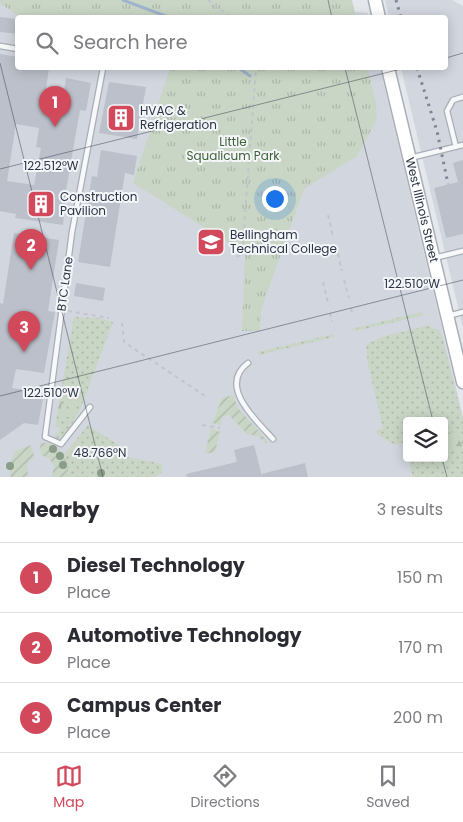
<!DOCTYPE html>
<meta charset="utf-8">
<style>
:root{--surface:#fff;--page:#f2f2f3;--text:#2b2b33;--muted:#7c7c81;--line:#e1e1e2;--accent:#d1495b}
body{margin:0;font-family:Poppins,sans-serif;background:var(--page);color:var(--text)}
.controls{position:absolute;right:15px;bottom:15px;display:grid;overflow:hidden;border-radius:5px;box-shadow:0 2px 12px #0003}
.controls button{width:45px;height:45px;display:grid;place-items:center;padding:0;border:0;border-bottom:1px solid var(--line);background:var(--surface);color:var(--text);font:25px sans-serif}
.you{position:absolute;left:274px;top:198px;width:18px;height:18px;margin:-12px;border:4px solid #fff;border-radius:50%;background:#1a73e8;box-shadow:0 0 0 8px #1a73e833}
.badge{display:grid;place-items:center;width:32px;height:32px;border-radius:50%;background:var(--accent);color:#fff;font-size:16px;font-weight:700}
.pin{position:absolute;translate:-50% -41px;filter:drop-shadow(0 1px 2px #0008)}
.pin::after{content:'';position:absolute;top:26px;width:18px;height:15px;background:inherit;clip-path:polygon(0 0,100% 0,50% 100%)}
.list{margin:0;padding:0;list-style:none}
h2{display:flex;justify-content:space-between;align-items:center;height:65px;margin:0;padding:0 20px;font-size:21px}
h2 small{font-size:16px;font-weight:400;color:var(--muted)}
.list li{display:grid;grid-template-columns:32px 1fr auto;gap:15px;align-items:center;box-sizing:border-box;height:70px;padding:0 20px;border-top:1px solid var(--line)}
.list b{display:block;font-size:19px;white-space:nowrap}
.list p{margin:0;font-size:16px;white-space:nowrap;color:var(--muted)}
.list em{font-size:16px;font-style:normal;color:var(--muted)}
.icon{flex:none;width:28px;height:28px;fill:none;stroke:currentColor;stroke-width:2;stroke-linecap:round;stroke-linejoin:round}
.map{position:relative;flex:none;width:463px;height:477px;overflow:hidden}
.search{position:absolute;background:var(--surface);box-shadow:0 2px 12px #0003;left:15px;right:15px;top:15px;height:55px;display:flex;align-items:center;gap:12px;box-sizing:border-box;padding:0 18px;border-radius:5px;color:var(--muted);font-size:19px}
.sheet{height:275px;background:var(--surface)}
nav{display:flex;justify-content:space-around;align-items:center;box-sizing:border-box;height:70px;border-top:1px solid var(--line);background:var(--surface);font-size:14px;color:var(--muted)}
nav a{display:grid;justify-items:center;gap:2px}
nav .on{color:var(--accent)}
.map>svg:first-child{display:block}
</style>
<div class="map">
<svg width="463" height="477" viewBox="0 0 463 477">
<defs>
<pattern id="grass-dots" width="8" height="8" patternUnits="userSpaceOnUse" patternTransform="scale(1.25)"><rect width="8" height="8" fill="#c9d6c5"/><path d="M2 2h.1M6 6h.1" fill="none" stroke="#adb8ab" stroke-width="1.8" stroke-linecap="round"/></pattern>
<pattern id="forest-firs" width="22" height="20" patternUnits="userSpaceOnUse" patternTransform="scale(1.25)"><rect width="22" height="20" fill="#c9d6c5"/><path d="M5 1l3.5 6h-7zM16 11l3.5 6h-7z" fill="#adb8ab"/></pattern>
<pattern id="park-tufts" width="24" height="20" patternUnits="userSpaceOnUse" patternTransform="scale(1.25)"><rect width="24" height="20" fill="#c9d6c5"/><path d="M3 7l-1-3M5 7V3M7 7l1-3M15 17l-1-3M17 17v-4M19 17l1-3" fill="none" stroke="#adb8ab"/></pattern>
<pattern id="garden-furrows" width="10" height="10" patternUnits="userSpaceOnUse" patternTransform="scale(1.25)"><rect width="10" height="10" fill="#c9d6c5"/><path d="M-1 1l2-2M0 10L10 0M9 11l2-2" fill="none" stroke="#adb8ab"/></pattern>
</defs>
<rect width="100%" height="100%" fill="#e4e7ec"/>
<!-- built -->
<path fill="#d2d6de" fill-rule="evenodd" d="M0,0H210L368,13L369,17L18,18V68H380L463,417V477H0ZM407,421H444V458H407Z
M385,0H452L463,6V328L401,68H446V18L389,17Z"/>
<!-- grass -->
<path fill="url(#grass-dots)" d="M420,312L424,315L356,331L352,329Z
M74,317L99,318L113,322L79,412L63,439L58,440L55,438L54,434H58L60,427L55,426Z
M430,325L431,328L439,330L442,336L463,420V477H413L408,458H444V421H407V453L404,443L395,445L378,435L376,431L383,428L368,364L366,345L382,337Z
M333,334L334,337L259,355L258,352Z
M88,425L123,448L128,457L162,464V473L154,477H68L67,464L63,456Z"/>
<!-- forest -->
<path fill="url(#forest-firs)" d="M62,393H64L60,411L69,412L71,399L66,398L67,395L77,397L73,418L57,415Z
M456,432L463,448L447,452L444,447V433Z"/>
<!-- park -->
<path fill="url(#park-tufts)" d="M0,0H352L356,17L21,18L0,3Z
M170,68H368L376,104L377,119L357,156L304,189L261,310L260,331H242L245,253L133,183Z"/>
<!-- garden -->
<path fill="url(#garden-furrows)" d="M233,395L238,408L268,442L266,444L258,436L247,434L229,415L222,417L221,425L212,423L222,398Z
M211,428L220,432L215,452L205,454Z
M40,443C59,440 70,461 68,477H52L54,466L49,458L41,455Z
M31,445L34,456L27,464L28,477H11L9,466L15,451Z"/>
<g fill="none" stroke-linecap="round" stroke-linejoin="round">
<!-- stream -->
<path stroke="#9fb4cc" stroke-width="3" d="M123,0L171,18
M239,68L250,76"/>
</g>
<!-- building -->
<path fill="#bbc0ca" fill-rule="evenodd" d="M0,17L18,19V34L0,32Z
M0,54L18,57V68H49L46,89L64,92L66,78L91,83L86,111L80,110L66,190L63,225L15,218L16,214L0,211ZM16,124L39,128L36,147L41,148L34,185L7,181Z
M109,82L146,87L137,139L99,133Z
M101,150L137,156L134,175L125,173L110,267L78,262L92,176L97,177Z
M463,160V234L446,238L434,188L458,182L453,163Z
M14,233L59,240L48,311L55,312L44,373L16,369L12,388L44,393L38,425L24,423L0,440V303L3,304Z
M76,283L105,288L103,301L74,296Z
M254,445L262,477H187L186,474L237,462L234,450Z
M305,463L308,477H262L261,474Z"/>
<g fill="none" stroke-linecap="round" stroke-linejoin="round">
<defs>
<path id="lane" d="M0,46L18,49
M456,147L447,111L453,100L463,97
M410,158L463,145
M434,258L463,251
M448,316L463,312
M248,363C217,386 257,421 273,439
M90,407L61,444L45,437L72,232L103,68"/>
<g id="secondary">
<path d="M375,0L379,18"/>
<path id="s1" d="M388,68L463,382"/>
</g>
</defs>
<!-- lane casing -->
<use href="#lane" stroke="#a9aeb7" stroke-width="7"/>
<!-- secondary casing -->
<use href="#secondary" stroke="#a9aeb7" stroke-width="15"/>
<!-- path -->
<path stroke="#c2c5cb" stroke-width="2" stroke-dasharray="4 4" stroke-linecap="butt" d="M208,0L232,18
M328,215L333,236
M336,246L342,271
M237,257L242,254L256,68
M344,280L349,298
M323,282L328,303
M351,308L353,316
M68,311L109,318
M330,313L332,322
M122,323L124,342L205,396
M202,425L220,428"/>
<!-- lane -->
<use href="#lane" stroke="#f7f8fa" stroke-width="4.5"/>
<!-- secondary -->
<use href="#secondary" stroke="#fff" stroke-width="12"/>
<!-- rail -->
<path stroke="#7d8696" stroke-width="3" stroke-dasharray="2.5 5" stroke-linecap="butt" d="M396,0L401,18
M417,68L437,131L448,184"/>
</g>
<!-- trees -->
<g fill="#899d89">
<circle cx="53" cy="449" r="4"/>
<circle cx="60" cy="456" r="4"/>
<circle cx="63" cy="465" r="4"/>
<circle cx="10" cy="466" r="4"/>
<circle cx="101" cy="473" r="4"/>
</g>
<!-- ticks -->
<path fill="none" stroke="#2b3445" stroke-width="1" stroke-opacity="0.45" d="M328,0L332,18M446,58L463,53M0,63L103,477M345,68L433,421M0,169L405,68M0,396L463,280M442,458L447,477"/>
<!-- icons -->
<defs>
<symbol id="building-square" viewBox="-11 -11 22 22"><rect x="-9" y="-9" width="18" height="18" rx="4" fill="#d1495b" stroke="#f4f6f9"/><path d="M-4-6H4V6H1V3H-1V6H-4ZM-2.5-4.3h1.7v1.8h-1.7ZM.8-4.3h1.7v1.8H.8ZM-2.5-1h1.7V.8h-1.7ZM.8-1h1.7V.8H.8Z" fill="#fff"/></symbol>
<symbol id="university-square" viewBox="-11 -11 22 22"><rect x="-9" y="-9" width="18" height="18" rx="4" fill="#d1495b" stroke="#f4f6f9"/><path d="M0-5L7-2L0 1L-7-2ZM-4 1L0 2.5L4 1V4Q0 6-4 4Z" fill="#fff"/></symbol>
</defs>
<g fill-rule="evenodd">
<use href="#building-square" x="105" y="102" width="32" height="32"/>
<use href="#building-square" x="25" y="188" width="32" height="32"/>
<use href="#university-square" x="195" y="226" width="32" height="32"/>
</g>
<g text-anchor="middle" stroke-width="4" stroke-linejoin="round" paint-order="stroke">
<!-- poi labels -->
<g font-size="12" fill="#2b3445" stroke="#f4f6f9" text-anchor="start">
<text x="140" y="115">HVAC &amp;<tspan x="140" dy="14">Refrigeration</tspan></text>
<text x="60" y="201">Construction<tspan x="60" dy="14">Pavilion</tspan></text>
<text x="230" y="239">Bellingham<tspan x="230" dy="14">Technical College</tspan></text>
</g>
<!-- park labels -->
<g font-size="12" fill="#3f6138" stroke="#f4f6f9">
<text x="233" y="146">Little<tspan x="233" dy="14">Squalicum Park</tspan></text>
</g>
<!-- street labels -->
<g font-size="12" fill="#2b3445" stroke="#f4f6f9">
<text dy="4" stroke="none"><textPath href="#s1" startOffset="146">West Illinois Street</textPath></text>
<text transform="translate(65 284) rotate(-82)" y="4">BTC Lane</text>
</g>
</g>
<g font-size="12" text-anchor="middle" fill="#2b3445" stroke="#f4f6f9" stroke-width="4" stroke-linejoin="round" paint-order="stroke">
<text x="51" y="170">122.512°W</text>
<text x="412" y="288">122.510°W</text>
<text x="51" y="397">122.510°W</text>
<text x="100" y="457">48.766°N</text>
</g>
</svg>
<div class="controls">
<button><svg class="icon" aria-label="layers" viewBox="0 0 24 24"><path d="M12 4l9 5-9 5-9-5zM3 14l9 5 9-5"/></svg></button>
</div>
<div class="you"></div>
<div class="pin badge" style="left:55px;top:127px">1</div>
<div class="pin badge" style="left:31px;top:270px">2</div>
<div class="pin badge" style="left:24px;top:352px">3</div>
<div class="search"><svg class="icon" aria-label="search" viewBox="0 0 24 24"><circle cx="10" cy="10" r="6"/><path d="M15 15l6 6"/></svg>Search here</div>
</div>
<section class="sheet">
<h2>Nearby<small>3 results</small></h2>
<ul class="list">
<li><span class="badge">1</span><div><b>Diesel Technology</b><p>Place</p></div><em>150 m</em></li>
<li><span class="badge">2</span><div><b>Automotive Technology</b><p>Place</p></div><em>170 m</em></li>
<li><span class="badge">3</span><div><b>Campus Center</b><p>Place</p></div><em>200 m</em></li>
</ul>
</section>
<nav>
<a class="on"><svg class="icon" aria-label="map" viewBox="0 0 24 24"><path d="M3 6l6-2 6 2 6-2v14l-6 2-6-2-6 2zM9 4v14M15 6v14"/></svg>Map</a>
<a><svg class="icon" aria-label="directions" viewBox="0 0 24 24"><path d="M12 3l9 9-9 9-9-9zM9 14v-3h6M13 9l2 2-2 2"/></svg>Directions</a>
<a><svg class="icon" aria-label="saved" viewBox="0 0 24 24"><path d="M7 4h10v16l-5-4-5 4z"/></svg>Saved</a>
</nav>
